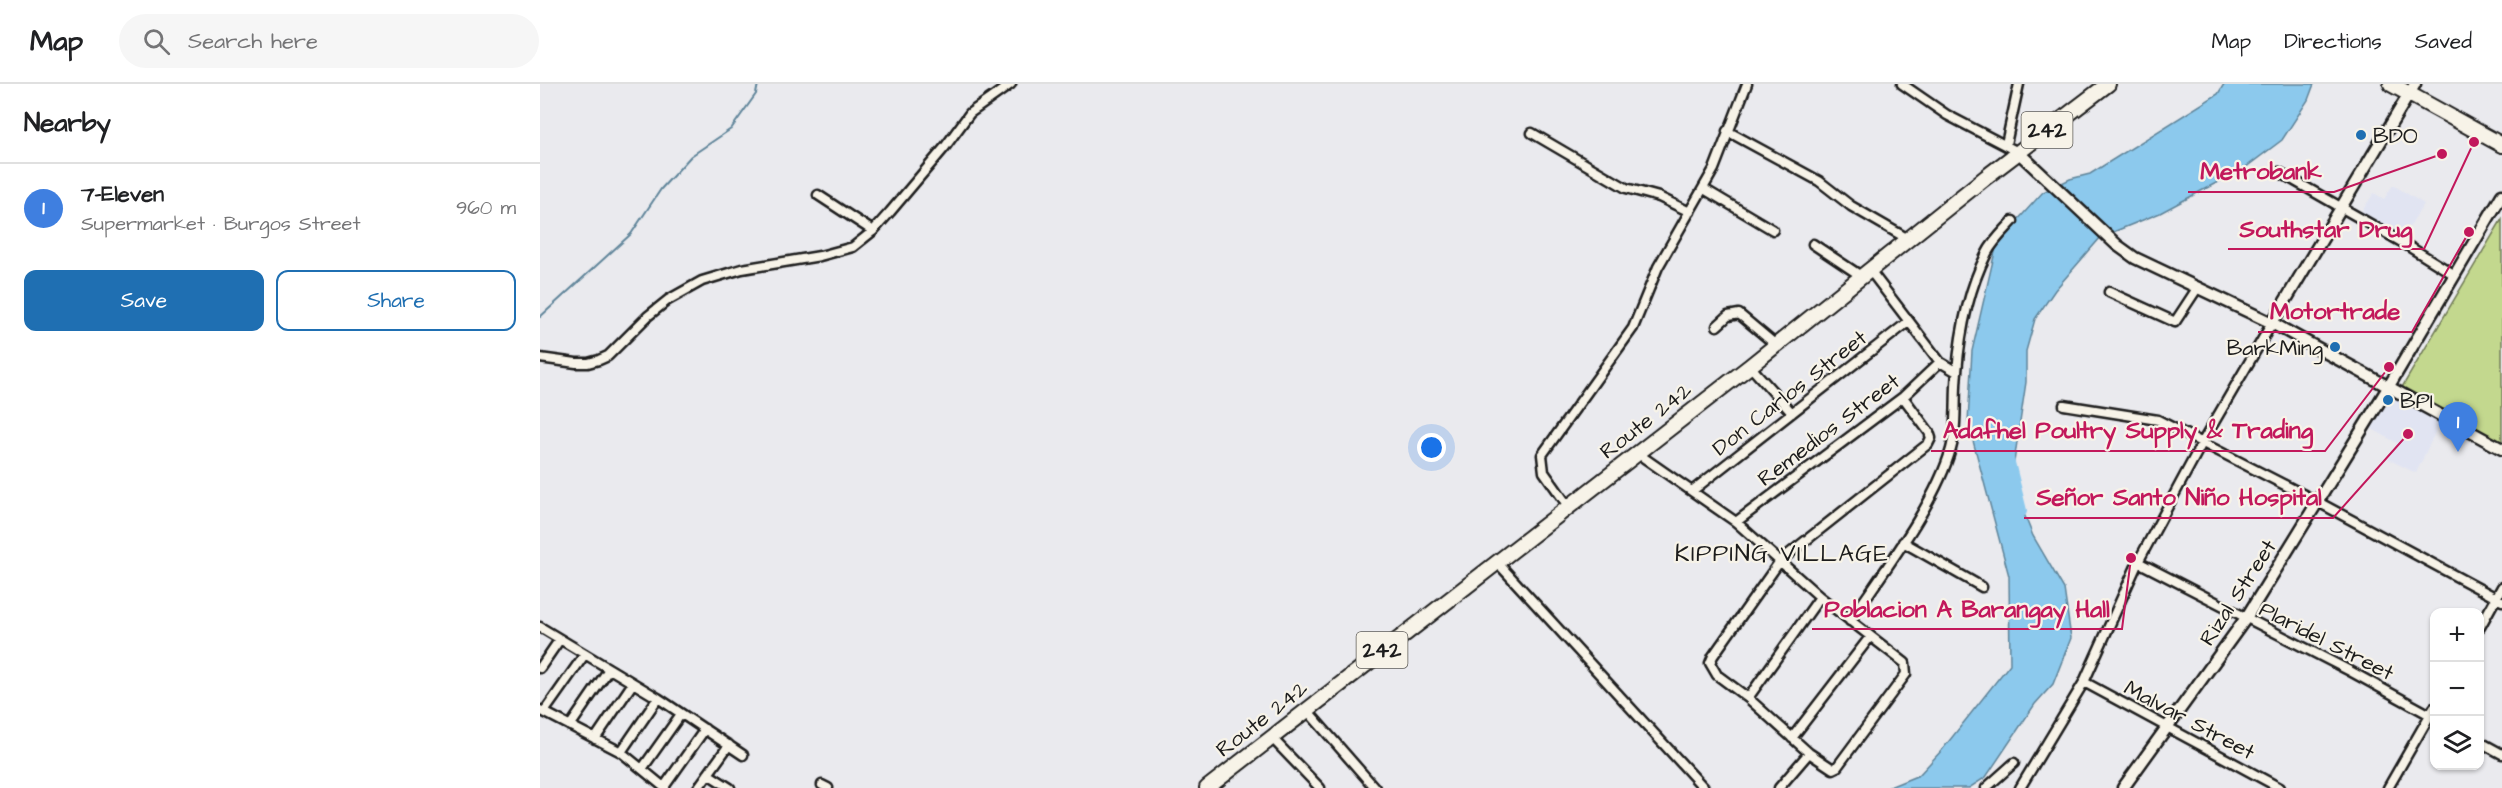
<!DOCTYPE html>
<meta charset="utf-8">
<style>
:root{--surface:#fff;--page:#f6f6f6;--text:#202124;--muted:#757577;--line:#e0e0e0;--accent:#1f6fb2}
body{margin:0;font-family:"Architects Daughter",sans-serif;background:var(--page);color:var(--text)}
.controls{position:absolute;right:18px;bottom:18px;display:grid;overflow:hidden;border-radius:12px;box-shadow:0 2px 4px #0004}
.controls button{width:54px;height:54px;display:grid;place-items:center;padding:0;border:0;border-bottom:2px solid var(--line);background:var(--surface);color:var(--text);font:30px sans-serif}
.you{position:absolute;left:892px;top:364px;width:21px;height:21px;margin:-15px;border:4px solid #fff;border-radius:50%;background:#1a73e8;box-shadow:0 0 0 9px #1a73e833}
.badge{display:grid;place-items:center;width:39px;height:39px;border-radius:50%;background:var(--accent);color:#fff;font-size:20px;font-weight:700}
.pin{position:absolute;translate:-50% -50px;filter:drop-shadow(0 2px 3px #0008)}
.pin::after{content:'';position:absolute;top:32px;width:21px;height:18px;background:inherit;clip-path:polygon(0 0,100% 0,50% 100%)}
.list{margin:0;padding:0;list-style:none}
h2{display:flex;justify-content:space-between;align-items:center;height:78px;margin:0;padding:0 24px;font-size:26px}
h2 small{font-size:20px;font-weight:400;color:var(--muted)}
.list li{display:grid;grid-template-columns:39px 1fr auto;gap:18px;align-items:center;box-sizing:border-box;height:90px;padding:0 24px;border-top:2px solid var(--line)}
.list b{display:block;font-size:22px;white-space:nowrap}
.list p{margin:0;font-size:20px;white-space:nowrap;color:var(--muted)}
.list em{font-size:20px;font-style:normal;color:var(--muted)}
.actions{display:flex;gap:12px;padding:18px 24px}
.actions a{flex:1;padding:14px 0;border:2px solid var(--accent);border-radius:12px;text-align:center;font-size:21px;color:var(--accent)}
.actions .main{background:var(--accent);color:#fff}
.icon{flex:none;width:33px;height:33px;fill:none;stroke:currentColor;stroke-width:2;stroke-linecap:round;stroke-linejoin:round}
.map{position:relative;flex:none;width:1962px;height:704px;overflow:hidden}
header{display:flex;align-items:center;gap:36px;box-sizing:border-box;height:84px;padding:0 30px;background:var(--surface);border-bottom:2px solid var(--line)}
header strong{font-size:28px}
nav{display:flex;gap:33px;margin-inline-start:auto;font-size:21px}
.search{width:420px;height:54px;background:var(--page);display:flex;align-items:center;gap:15px;box-sizing:border-box;padding:0 21px;border-radius:33px;color:var(--muted);font-size:22px}
main{display:flex}
aside{flex:1;background:var(--surface)}
.map>svg:first-child{display:block}
</style>
<header>
<strong>Map</strong>
<div class="search"><svg class="icon" aria-label="search" viewBox="0 0 24 24"><circle cx="10" cy="10" r="6"/><path d="M15 15l6 6"/></svg>Search here</div>
<nav><a>Map</a><a>Directions</a><a>Saved</a></nav>
</header>
<main>
<aside>
<h2>Nearby<small></small></h2>
<ul class="list">
<li><span class="badge" style="background:#3f7fe0">1</span><div><b>7-Eleven</b><p>Supermarket · Burgos Street</p></div><em>960 m</em></li>
</ul>
<div class="actions"><a class="main">Save</a><a>Share</a></div>
</aside>
<div class="map">
<svg width="1962" height="704" viewBox="0 0 1962 704">
<rect width="100%" height="100%" fill="#eaeaee"/>
<filter id="ink" filterUnits="userSpaceOnUse"><feTurbulence type="fractalNoise" baseFrequency=".0167" numOctaves="2"/><feDisplacementMap in="SourceGraphic" scale="12" xChannelSelector="R" yChannelSelector="G"/><feConvolveMatrix kernelMatrix="1 2 1 2 8 2 1 2 1" color-interpolation-filters="sRGB"/></filter>
<g filter="url(#ink)">
<!-- built -->
<path fill="#e1e4f2" d="M1853,101L1884,120L1860,157L1818,133L1834,109L1844,115Z
M1849,306L1900,338L1876,389L1848,375L1857,359L1827,342Z"/>
<!-- green -->
<path fill="#c3d88e" stroke="#707a55" stroke-width="1.5" d="M1962,135V359L1861,305Z"/>
<!-- water -->
<path fill="#8cc9ed" stroke="#5f8499" stroke-width="1.5" d="M1684,0H1774L1768,16L1742,56L1706,83L1620,129L1561,153L1515,206L1495,235L1486,267V298L1471,398L1493,452L1524,505L1531,554L1513,600L1495,620L1446,693L1429,704H1347L1379,691L1402,666L1470,580L1469,492L1428,338L1432,267L1457,159L1503,108L1530,95L1550,90L1678,10Z"/>
<g fill="none" stroke-linecap="round" stroke-linejoin="round">
<!-- stream -->
<path stroke="#5f8499" stroke-width="2" d="M0,233L91,150L121,105L151,72L191,45L216,10L218,0"/>
<!-- river -->
<path stroke="#8cc9ed" stroke-width="14" d="M1467,375L1480,427"/>
<defs>
<path id="minor" d="M1362,0L1407,31L1478,68
M1187,47L1279,97L1311,122L1368,155
M992,49L1086,104L1119,113L1150,128
M1466,60L1479,0
M1739,88L1860,157L1915,191
M1164,105L1233,146
M278,111L333,147
M1273,160L1321,192
M1329,185L1400,278L1417,288
M1569,208L1635,238L1658,203
M1177,242L1188,232L1199,230L1236,261
M0,274L36,279H48L59,276L68,272L108,232L128,216L162,197L202,185L280,172L313,163L333,147L350,128L405,63L430,29L471,0
M1210,282L1252,329
M1524,321L1618,336L1778,418L1962,517
M1097,369L1196,438L1280,513L1365,579L1366,590L1297,683L1293,685L1269,669L1208,614L1177,591L1170,579L1173,572L1240,477L1388,360L1391,354L1389,348L1363,313
M1152,407L1368,238
M1028,422L1004,388L1002,371L1093,244L1118,183L1174,85L1207,0
M1196,438L1363,313L1400,278
M1363,458L1442,503
M956,477L1164,704
M1598,478L1810,587L1894,633
M1310,537C1343,488 1395,421 1411,365C1418,340 1414,313 1417,288C1420,249 1429,204 1447,169C1453,157 1464,147 1473,137
M0,543L118,614L203,671
M1940,543L1962,503
M0,584L20,555
M1544,598L1740,704
M1208,614L1280,513
M766,625L835,704
M0,626L81,668L125,704
M4,628L45,570
M30,642L69,585
M731,653L780,704
M1252,654L1330,553
M55,655L93,599
M1940,658L1962,670
M81,668L118,614
M102,685L141,630
M168,690L190,704
M282,701L288,704
M124,703L165,645
M158,704L189,661
M1239,704L1269,669
M1446,704L1474,679
M1480,704L1544,598L1598,478L1662,359L1732,239
M1848,704L1894,624"/>
<path id="tertiary" d="M1478,68L1577,161L1595,174L1732,239L1962,365
M1732,239L1875,0
M1583,704L1706,534L1849,302L1962,111"/>
<path id="primary" d="M667,704L1210,282L1446,93L1568,0"/>
<path id="trunk" d="M1851,0L1962,61"/>
</defs>
<!-- minor casing -->
<use href="#minor" stroke="#1c1c1c" stroke-width="13"/>
<!-- tertiary casing -->
<use href="#tertiary" stroke="#1c1c1c" stroke-width="15"/>
<!-- primary casing -->
<use href="#primary" stroke="#1c1c1c" stroke-width="18"/>
<!-- trunk casing -->
<use href="#trunk" stroke="#1c1c1c" stroke-width="18"/>
<!-- minor -->
<use href="#minor" stroke="#f7f3e8" stroke-width="8"/>
<!-- tertiary -->
<use href="#tertiary" stroke="#f7f3e8" stroke-width="10"/>
<!-- primary -->
<use href="#primary" stroke="#f7f3e8" stroke-width="14"/>
<!-- trunk -->
<use href="#trunk" stroke="#f7f3e8" stroke-width="14"/>
</g>
</g>
<!-- markers -->
<g fill="#1f6fb2" stroke="#f7f3e8" stroke-width="2">
<circle cx="1821" cy="51" r="6"/>
<circle cx="1795" cy="263" r="6"/>
<circle cx="1848" cy="316" r="6"/>
</g>
<g text-anchor="middle" stroke-width="4.5" stroke-linejoin="round" paint-order="stroke">
<!-- shield labels -->
<g fill="#f7f3e8" stroke="#5e5c59" stroke-width="1.5">
<rect x="1481.5" y="28" width="51" height="36" rx="4.5"/>
<rect x="816.5" y="548" width="51" height="36" rx="4.5"/>
</g>
<g font-size="21" font-weight="bold" fill="#1c1c1c">
<text x="1507" y="53">242</text>
<text x="842" y="573">242</text>
</g>
<!-- poi labels -->
<g font-size="22" fill="#1c1c1c" stroke="#f7f3e8" text-anchor="start">
<text x="1833" y="59">BDO</text>
<text x="1783" y="271" text-anchor="end">BarkMing</text>
<text x="1860" y="324">BPI</text>
</g>
<!-- street labels -->
<g font-size="22" fill="#1c1c1c" stroke="#f7f3e8">
<text transform="translate(1249 308) rotate(-38)" y="8">Don Carlos Street</text>
<text transform="translate(1105 336) rotate(-38)" y="8">Route 242</text>
<text transform="translate(1288 345) rotate(-37)" y="8">Remedios Street</text>
<text transform="translate(1697 508) rotate(-57)" y="8">Rizal Street</text>
<text transform="translate(1787 556) rotate(27)" y="8">Plaridel Street</text>
<text transform="translate(721 634) rotate(-38)" y="8">Route 242</text>
<text transform="translate(1650 635) rotate(28)" y="8">Malvar Street</text>
</g>
<!-- neighbourhood labels -->
<g font-size="24" letter-spacing="1.5" fill="#1c1c1c" stroke="#f7f3e8">
<text x="1242" y="477">KIPPING VILLAGE</text>
</g>
</g>
<!-- callouts -->
<path fill="none" stroke="#c2185b" stroke-width="2" d="M1902 70L1794 108H1648M1934 58L1884 165H1688M1929 148L1872 248H1718M1849 283L1785 367H1391M1868 350L1793 434H1484M1591 474L1582 545H1272"/>
<g fill="#c2185b" stroke="#f7f3e8" stroke-width="2">
<circle cx="1902" cy="70" r="6"/>
<circle cx="1934" cy="58" r="6"/>
<circle cx="1929" cy="148" r="6"/>
<circle cx="1849" cy="283" r="6"/>
<circle cx="1868" cy="350" r="6"/>
<circle cx="1591" cy="474" r="6"/>
</g>
<g font-size="24" text-anchor="middle" font-weight="bold" fill="#c2185b" stroke="#f7f3e8" stroke-width="4.5" stroke-linejoin="round" paint-order="stroke">
<text x="1721" y="95">Metrobank</text>
<text x="1786" y="153">Southstar Drug</text>
<text x="1795" y="235">Motortrade</text>
<text x="1588" y="354">Adafhel Poultry Supply &amp; Trading</text>
<text x="1639" y="421">Señor Santo Niño Hospital</text>
<text x="1427" y="533">Poblacion A Barangay Hall</text>
</g>
</svg>
<div class="controls">
<button>+</button>
<button>−</button>
<button><svg class="icon" aria-label="layers" viewBox="0 0 24 24"><path d="M12 4l9 5-9 5-9-5zM3 14l9 5 9-5"/></svg></button>
</div>
<div class="you"></div>
<div class="pin badge" style="left:1918px;top:368px;background:#3f7fe0">1</div>
</div>
</main>
